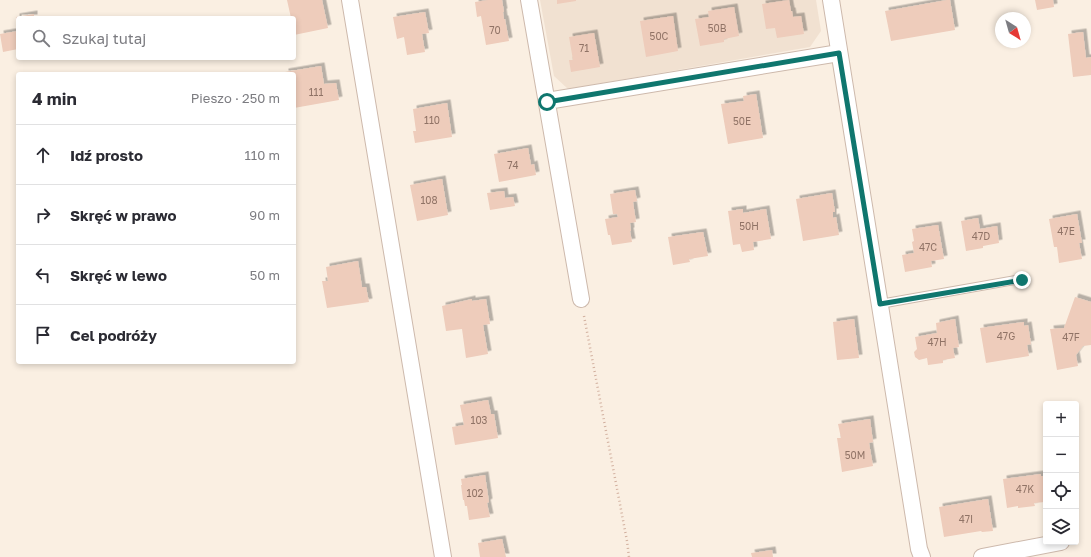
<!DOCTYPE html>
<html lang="pl">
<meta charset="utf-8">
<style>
:root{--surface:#fff;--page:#f7f7f7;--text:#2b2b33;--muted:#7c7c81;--line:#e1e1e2}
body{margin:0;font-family:"Golos Text",sans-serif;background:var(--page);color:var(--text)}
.controls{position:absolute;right:12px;bottom:12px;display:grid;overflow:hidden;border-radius:4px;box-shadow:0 2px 6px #0003}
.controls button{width:36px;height:36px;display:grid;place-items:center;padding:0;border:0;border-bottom:1px solid var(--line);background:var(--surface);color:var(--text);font:20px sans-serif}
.compass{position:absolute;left:995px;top:12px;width:36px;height:36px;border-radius:50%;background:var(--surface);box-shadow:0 2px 6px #0003;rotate:143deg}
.stop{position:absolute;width:12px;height:12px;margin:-9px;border:3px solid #0f766e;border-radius:50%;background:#fff}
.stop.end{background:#0f766e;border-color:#fff;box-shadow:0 1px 4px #0008}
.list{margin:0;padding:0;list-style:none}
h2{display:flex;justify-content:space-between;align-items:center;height:52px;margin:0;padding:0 16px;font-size:17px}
h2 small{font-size:13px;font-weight:400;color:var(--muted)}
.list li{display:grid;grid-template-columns:26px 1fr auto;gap:12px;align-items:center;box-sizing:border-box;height:60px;padding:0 16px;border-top:1px solid var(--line)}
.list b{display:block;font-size:15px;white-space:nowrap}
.list em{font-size:13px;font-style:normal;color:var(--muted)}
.icon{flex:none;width:22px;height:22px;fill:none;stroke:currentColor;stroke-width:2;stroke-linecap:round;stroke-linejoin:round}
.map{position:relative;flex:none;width:1091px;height:557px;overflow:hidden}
.search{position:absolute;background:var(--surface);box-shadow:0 2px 6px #0003;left:16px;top:16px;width:280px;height:44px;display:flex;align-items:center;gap:10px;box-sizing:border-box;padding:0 14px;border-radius:4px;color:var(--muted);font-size:15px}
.panel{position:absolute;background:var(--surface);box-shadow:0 2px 6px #0003;left:16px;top:72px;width:280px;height:292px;border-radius:4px}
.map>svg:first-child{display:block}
</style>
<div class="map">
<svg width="1091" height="557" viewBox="0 0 1091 557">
<defs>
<filter id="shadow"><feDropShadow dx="3.5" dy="-3.5" stdDeviation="0" flood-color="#0004"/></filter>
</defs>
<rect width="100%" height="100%" fill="#faefe2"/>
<!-- residential -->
<path fill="#f1e1d1" d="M540,0H816L821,31L810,47L568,89L554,76Z"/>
<!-- building -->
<path fill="#ecb" filter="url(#shadow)" d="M287,0H322L328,28L294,35V18H291Z
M488,0H502L504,12H503L504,19H505L509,41L486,45L481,16L477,17L475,2Z
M557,0H576V1L557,4Z
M789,0L791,11H792L793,17L801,16L804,34L777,38L775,28L766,29L762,4Z
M947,0H950L955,30L891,41L885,11Z
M1035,0H1053L1054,7L1037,10Z
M734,7L739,36L724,39V42L700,46L695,19L709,17L708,11Z
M425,12L429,33L422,34L425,52L407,55L404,37L397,39L393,17Z
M34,14V18H18V26H17L16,17Z
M673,16L678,51L646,57L640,21Z
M18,31V49L3,52L0,34Z
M1083,32L1086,58L1091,57V75L1073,77L1068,34Z
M594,33L600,67L571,72L569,60H573L569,37Z
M321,66L324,84L336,83L339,100L294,108V74H285V72Z
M756,94L763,138L728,144L721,104L744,101L743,96Z
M447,103L452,137L415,143L413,131H416L413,109Z
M528,148L531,165L534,164L536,175L499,182L494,154Z
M442,179L448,215L417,221L410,185Z
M635,190L637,201L633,202L636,222L630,223L631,231H630L632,242L612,245L610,235H608L605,219L618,217L617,214H613L610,194Z
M504,191L505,198L513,197L515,206L490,210L487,193Z
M832,193L835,212H833V218L836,217L839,235L803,241L796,199Z
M743,209V213L766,209L771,239L753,242L754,250L742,252L740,244L733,245L728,211Z
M1077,214L1082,243H1079L1082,259L1059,263L1057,247H1054L1049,219Z
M978,218L980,229L997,226L999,243L983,246V248L966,251L961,221Z
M938,225L944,259L931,261L932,267L905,272L902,255L914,253L912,242L914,241L912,229Z
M703,232L708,256L689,259L690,262L673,265L668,237Z
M358,261L362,287H366L369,302L327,308L322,281H328L326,267Z
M1075,297L1091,302V345L1083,346L1076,355L1078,366L1057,370L1050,329L1064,328Z
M472,299V301L486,299L490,324L483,325L488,354L466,358L462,329L446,331L442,306Z
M854,319L859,358L837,360L833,322Z
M955,319L959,347L953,348L955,358L943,360V363L928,365L927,358L919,360L915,357L914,352L917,349L915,337L937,333L936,323Z
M1024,322V326L1028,325L1031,344L1027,345L1029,356L986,363L980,328Z
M488,400L491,414H494L498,438L455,445L452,427L464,425L460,405Z
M870,419L873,442L869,443L873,466L842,472L837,438H841L838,424Z
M1041,474V476H1046L1045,502L1034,503L1035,506L1018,508V506L1007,508L1003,479Z
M485,475L489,502L487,503L490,517L469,520L467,506H465L464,500H463L461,485H462L461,479Z
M988,499L993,531L982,532L981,531L944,537L939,507Z
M502,539L506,557H480L478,543Z
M772,550L773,557H752L751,553Z"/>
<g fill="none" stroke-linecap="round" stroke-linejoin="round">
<defs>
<path id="service" d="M880,304L1021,279"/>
<path id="minor" d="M350,0L443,557
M529,0L581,299
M831,0L919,549L922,557
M547,101L839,53
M982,557L1061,542"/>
</defs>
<!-- service casing -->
<use href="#service" stroke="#cdb9ac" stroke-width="10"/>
<!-- minor casing -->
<use href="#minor" stroke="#cdb9ac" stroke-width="18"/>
<!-- path -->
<path stroke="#d2b09f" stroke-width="2.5" stroke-dasharray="1 3" stroke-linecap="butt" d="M584,316L627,541L629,557"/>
<!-- service -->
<use href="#service" stroke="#fff" stroke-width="8"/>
<!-- minor -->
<use href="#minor" stroke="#fff" stroke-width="16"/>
</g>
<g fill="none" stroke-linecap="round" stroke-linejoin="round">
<!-- route -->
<path stroke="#0f766e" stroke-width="5" d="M547,102L839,53L880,304L1022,280"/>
</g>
<g text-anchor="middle" stroke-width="3" stroke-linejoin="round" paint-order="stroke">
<!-- number labels -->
<g font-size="10" fill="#907366">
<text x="717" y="32">50B</text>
<text x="495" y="34">70</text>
<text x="659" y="40">50C</text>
<text x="584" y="52">71</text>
<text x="316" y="96">111</text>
<text x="432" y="124">110</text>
<text x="742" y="125">50E</text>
<text x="513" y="169">74</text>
<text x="429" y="204">108</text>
<text x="749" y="230">50H</text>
<text x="1066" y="235">47E</text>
<text x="981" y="240">47D</text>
<text x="928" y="251">47C</text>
<text x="1006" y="340">47G</text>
<text x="1071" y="341">47F</text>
<text x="937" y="346">47H</text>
<text x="479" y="424">103</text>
<text x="855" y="459">50M</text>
<text x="1025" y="493">47K</text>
<text x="475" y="497">102</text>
<text x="966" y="523">47I</text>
</g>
</g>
</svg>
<div class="controls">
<button>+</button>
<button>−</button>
<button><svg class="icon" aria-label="locate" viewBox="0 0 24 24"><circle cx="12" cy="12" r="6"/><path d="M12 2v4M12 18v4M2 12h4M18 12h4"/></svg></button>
<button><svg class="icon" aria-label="layers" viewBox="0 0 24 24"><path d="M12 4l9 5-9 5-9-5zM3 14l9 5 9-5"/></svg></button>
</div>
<svg class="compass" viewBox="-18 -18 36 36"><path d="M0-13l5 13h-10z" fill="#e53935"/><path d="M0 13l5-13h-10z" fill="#7c7c81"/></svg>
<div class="stop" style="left:547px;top:102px"></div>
<div class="stop end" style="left:1022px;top:280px"></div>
<div class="search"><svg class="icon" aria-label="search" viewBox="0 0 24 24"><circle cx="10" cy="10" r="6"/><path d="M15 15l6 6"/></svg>Szukaj tutaj</div>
<section class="panel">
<h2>4 min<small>Pieszo · 250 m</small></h2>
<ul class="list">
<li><svg class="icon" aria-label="ahead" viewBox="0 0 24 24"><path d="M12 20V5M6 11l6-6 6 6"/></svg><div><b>Idź prosto</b></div><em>110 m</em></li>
<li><svg class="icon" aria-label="right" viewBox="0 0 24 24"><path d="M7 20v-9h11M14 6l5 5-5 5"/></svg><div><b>Skręć w prawo</b></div><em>90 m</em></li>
<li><svg class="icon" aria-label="left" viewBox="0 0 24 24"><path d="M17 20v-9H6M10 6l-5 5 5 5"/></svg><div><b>Skręć w lewo</b></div><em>50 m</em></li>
<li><svg class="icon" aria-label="arrive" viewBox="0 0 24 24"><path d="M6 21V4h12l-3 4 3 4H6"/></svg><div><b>Cel podróży</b></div></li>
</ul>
</section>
</div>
